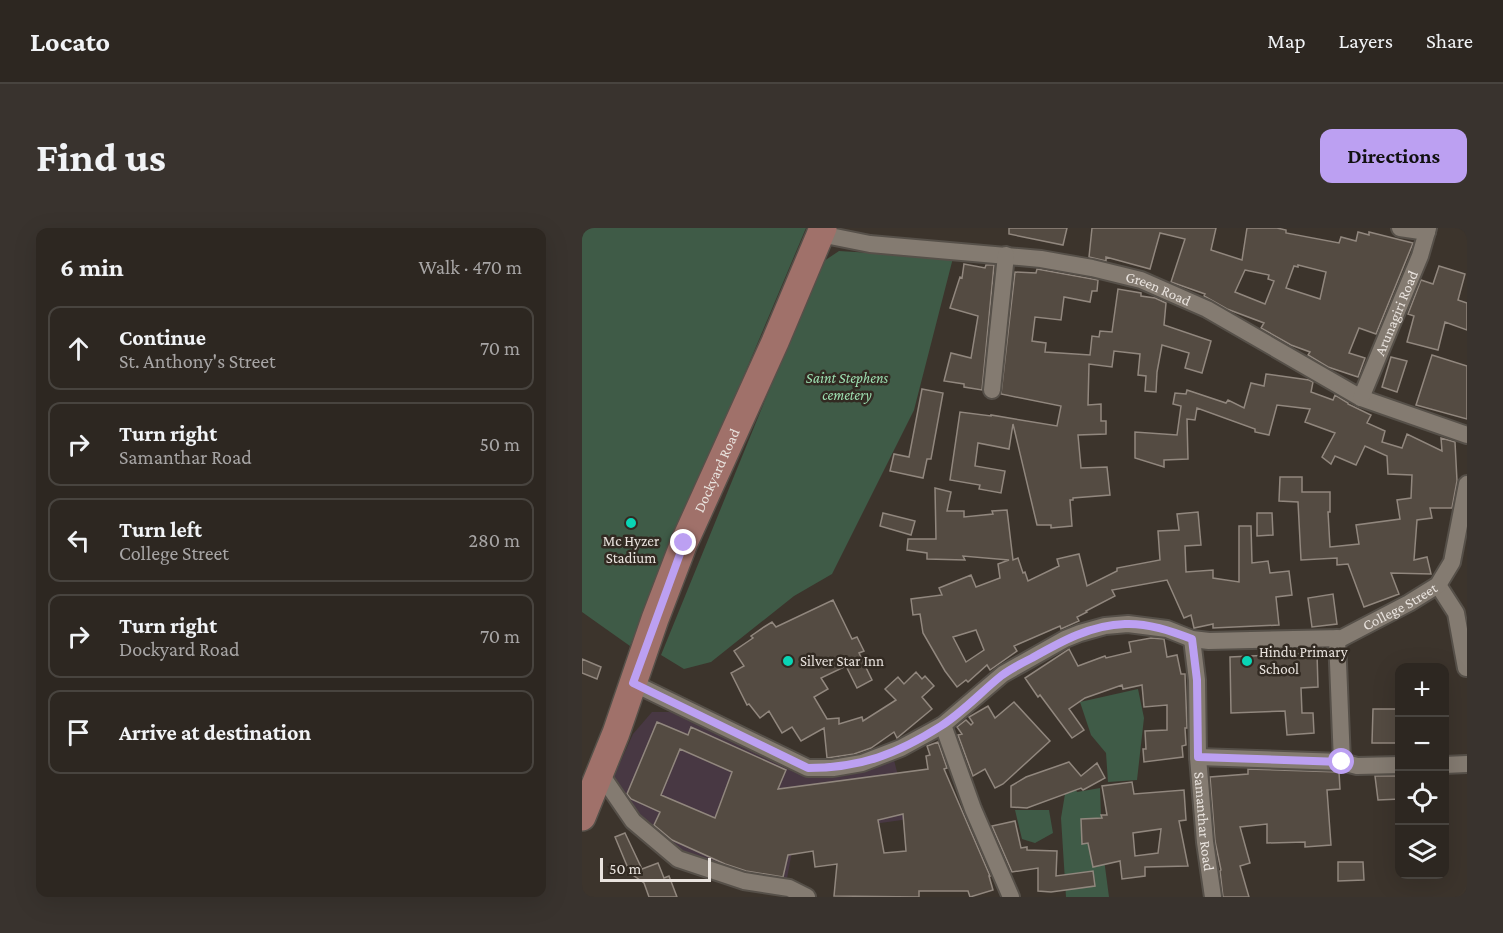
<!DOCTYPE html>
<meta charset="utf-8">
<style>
:root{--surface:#2d2721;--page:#39332e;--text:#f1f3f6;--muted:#a7a5a5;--line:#48443f;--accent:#bca0f2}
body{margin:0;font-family:"Crimson Pro",serif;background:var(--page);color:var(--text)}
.controls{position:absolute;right:18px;bottom:18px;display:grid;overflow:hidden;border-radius:12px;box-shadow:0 6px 24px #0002}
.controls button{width:54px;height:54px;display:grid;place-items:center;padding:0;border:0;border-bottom:2px solid var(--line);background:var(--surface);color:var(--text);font:30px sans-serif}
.scale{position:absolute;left:18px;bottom:15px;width:111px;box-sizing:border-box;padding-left:6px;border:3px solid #e9e3de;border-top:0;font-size:16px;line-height:21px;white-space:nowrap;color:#e9e3de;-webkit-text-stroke:4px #322a22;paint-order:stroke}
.stop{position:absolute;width:18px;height:18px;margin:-14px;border:4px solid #bca0f2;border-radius:50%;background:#fff}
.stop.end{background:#bca0f2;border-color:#fff;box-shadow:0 2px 6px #0008}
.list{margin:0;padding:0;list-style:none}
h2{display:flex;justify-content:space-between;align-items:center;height:78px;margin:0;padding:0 24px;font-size:26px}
h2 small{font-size:20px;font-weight:400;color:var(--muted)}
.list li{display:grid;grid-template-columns:39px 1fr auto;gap:18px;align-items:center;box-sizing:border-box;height:84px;margin:0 12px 12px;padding:0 12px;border:2px solid var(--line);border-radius:12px}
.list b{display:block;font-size:22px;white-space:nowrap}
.list p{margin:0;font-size:20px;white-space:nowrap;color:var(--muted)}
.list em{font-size:20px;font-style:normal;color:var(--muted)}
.icon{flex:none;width:33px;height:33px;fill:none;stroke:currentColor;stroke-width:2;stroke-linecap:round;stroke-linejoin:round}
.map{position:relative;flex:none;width:885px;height:669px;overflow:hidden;border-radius:12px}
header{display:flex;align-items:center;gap:36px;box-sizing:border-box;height:84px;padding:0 30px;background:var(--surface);border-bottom:2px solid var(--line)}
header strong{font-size:28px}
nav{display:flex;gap:33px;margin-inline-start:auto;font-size:21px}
.intro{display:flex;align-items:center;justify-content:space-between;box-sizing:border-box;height:144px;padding:0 36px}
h1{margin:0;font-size:42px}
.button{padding:15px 27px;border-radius:12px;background:var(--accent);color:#111;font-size:21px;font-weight:700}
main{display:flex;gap:36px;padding:0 36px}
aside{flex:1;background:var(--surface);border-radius:12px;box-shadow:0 6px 24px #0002}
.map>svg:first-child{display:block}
</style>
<header>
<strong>Locato</strong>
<nav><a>Map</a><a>Layers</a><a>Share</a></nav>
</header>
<div class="intro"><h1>Find us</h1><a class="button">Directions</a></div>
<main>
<aside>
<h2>6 min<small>Walk · 470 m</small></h2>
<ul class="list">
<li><svg class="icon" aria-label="ahead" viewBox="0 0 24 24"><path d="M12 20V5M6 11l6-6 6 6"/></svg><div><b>Continue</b><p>St. Anthony's Street</p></div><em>70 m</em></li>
<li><svg class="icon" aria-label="right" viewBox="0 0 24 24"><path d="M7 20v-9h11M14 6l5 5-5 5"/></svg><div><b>Turn right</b><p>Samanthar Road</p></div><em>50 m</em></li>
<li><svg class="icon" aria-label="left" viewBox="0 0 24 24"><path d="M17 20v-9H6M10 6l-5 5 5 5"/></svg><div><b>Turn left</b><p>College Street</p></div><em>280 m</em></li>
<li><svg class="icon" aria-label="right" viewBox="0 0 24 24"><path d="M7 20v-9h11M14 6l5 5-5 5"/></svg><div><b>Turn right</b><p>Dockyard Road</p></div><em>70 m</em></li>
<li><svg class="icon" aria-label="arrive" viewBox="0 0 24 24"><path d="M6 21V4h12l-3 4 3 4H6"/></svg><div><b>Arrive at destination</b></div></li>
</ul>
</aside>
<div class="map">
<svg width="885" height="669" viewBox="0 0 885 669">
<rect width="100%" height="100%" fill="#3c342c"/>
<!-- education -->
<path fill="#483843" d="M70,484H93L166,520L224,546L312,532L327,591L213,607L204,656L161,650L99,627L55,593L31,550L51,506Z"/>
<!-- green -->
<path fill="#3f5b47" d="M0,0H224L48,418L0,384Z
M257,23L371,30L332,182L250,346L212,368L129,434L102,441L79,427L239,35Z
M556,461L562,490L555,552L526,554L524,525L509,507L498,474Z
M486,548L495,564L518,560L520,616L527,669H484L479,590Z
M433,582H467L471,605L453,615L440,611Z"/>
<!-- building -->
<path fill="#544b42" stroke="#91877e" stroke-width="1.5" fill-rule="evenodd" d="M427,0H485L481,17L427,6Z
M510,0H634L629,22L660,32L665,0H695L704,2V5L757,15L759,9L774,13L776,4L787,7V4L831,15L794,106L777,100L767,125L783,130L776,149L746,139L726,127L728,124L709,117L679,100L682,95L645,81L622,68L623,66L589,54L603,11L578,5L568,41L524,29V33L507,29ZM716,37L744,44L738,71L704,60L712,38L716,39ZM663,42L687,47L686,51L692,53L683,76L653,64Z
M382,36L403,40L404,37H412L400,162L382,159V156L362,153L369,125L389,130L396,88L368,80L378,49L380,50Z
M857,38L883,46L876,72L885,75V102L863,94L856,122L825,114L832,88L826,86L839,52L851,56Z
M455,41L516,52L515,63H510L508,74L482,69L479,92L453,89L450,113L464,115L463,124L508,127L510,108L517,109L518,103L530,104L536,61L559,65V68L573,70L584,75L582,97L629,113L620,145L603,140L607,125L580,117L575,144L574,164L563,163L564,148L556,147L558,126L532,123L530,139L507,136L506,177L519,176V193H524V206L496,207L499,240L525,239L528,267L491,270V272H488L490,298L469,300V297H455L431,196L427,221L396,215L393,238L423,243L419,265L397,261L398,257L368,252L378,184L409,188V187L475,198L479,178L419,166L433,44L454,45Z
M850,127L885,138V191L834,177Z
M809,129L825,133L815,164L800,159Z
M684,146L727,152L731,154L729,164L751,172L753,167L766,175V176L789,187L785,195L803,203L800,214L820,220L825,206L860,223L859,210L873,214L875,253L870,280H848L850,290L835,292L832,332L845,329L849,346L809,345L817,366L782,379L766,336L755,337V330L719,332L716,274L697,273L698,249H720V264H748V284H746L748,319L777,316L774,297L818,291L815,272L829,270L830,247L806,246L805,228L783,218L774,237L753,228L749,236L740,229L753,205L723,194L728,181L695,177L687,207L673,204V201L615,180L613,192L605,191L606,231L582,232V239L553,230V204L595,207L599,178L591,176L593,165L604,166L605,162L644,175L646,172L662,180L669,155L682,158Z
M340,161L361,165L349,231H345L341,250L308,243L312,226L327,229Z
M353,260L369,264L365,283H382V289L411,286L410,283L425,282L431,332L436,330L441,345L443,344L446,353L477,338L475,331L497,326L505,358L535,343V340L578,332L576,303L597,302L595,286L616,284L619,317L603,318L604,344L631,342V350L657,354V298H669L670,335L686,333L688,345L707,343L710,367L694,369L697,397L631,400V396L612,400L609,387L602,390L585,352L530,362L533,368L504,383L505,384L495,389L497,393L479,401L478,398L432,418L435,423L408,442L405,437L386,454L384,452L375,459L363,443L341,405L338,386L331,387L329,371L360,367L357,360L389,347L394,359L418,350L416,336L427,332L381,328L383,332L345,331V325L325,322L326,311H354ZM394,402L402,422L384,434L371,409Z
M301,285L333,293L329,307L298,298Z
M675,285H690L691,307L675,308Z
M751,366L755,396L730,399L726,370Z
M251,372L270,411L275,409L282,423L277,425L290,452L275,460L264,438L239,450L246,461L232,469L245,491L257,490V496L280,489L281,493L314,472L303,461L316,449L322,456L334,444L340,451L343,448L352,458L340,469L350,481L315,510L312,504L289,520L272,526L245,530L242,500L219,513L210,499L200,505L187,483L178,490L167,476L165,477L149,445L162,438L152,423L171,410L169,408L182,399L190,394L194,399Z
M569,410L582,411L585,429L595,427L599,446H603L605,500H603L604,517L600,518L601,529L562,534L561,521H564L563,503L585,502V477L562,479L560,457L541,461L540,457L503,470L487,481L502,502L490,510L458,467L456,469L443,450L487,421L496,438L523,428L524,430L549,424L547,414Z
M735,425L736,459L719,460L720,485H731L732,505L705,507L703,483L649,485L648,429Z
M0,431L19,439L15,451L0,445Z
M432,474L468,513L421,556L413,560L403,541L391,548L376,507L380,506L375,499L384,492L389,497L391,495L387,489L406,478L413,490Z
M791,481H818V515H790Z
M75,494L106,507L109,499L204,542L196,561L346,541L344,528L348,527L345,518L356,514L365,540L362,541L408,648H407L411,662L388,669L386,663H337V669L252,668L255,636L233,639L231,623L206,627L201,649L164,643L143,636L90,612L72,597L78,584L49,571L45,566ZM98,521L150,544L133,590L79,567ZM321,586L324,623L302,625L296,592Z
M487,534L499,548L515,535L523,550L501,562L499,560L445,580L429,579V558L444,549Z
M666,541L757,544L758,561L745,562L749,617L723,619V614L685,615V596L658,599L668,635L658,638L667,669H641L638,643L639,642L633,613L628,549L666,546Z
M793,548H818V571L796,572Z
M550,554L552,566L602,562L604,592L597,593L606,638L563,639V648L540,651L538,633L511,639L506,615L500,616L499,591L520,590L519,587H525L520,558ZM579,601L576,625L553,628L551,605Z
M433,593L439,620L445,619V622L475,623L474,648L511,643L513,658L469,664L456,663V640L430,644L410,598Z
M43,605L60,641L76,635L82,650L87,648L95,669H67L62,655L48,645L33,609Z
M756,634H781L782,652L756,653Z"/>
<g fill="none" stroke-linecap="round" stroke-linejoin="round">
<defs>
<g id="minor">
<path d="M818,0L845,4"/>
<path id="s1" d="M238,6L288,16L459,31L510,40L559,52L625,81L779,170L885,207"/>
<path d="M410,162L424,27"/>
<path id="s2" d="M779,170L838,28L846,0"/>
<path d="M856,357L874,385L884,440"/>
<path d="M755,410L760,534"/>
<path id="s3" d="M610,411L615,452L616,529L623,614L631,669"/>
<path id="s4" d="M51,455L226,540H251L280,535L319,520L361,497L421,446L483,411L498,405L523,398L546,396L585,401L610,411L627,413L760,410L827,375L856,357L870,334L885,256"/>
<path d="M361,497L391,581L429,669"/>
<path d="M616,529L760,534L775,538L818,537"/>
<path d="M862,537L885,536"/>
<path d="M18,545L51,593L96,631L162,653L207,660L225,669"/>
</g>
<g id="primary">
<path id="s5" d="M0,589L34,505L73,391L102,315L193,114L241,0"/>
</g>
</defs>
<!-- minor casing -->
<use href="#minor" stroke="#565049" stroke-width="20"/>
<!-- primary casing -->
<use href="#primary" stroke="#565049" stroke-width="30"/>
<!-- minor -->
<use href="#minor" stroke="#847b71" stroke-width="16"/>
<!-- primary -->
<use href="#primary" stroke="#a0716a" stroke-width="27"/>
</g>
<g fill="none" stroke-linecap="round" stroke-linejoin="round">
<!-- route -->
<path stroke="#bca0f2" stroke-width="8" d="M102,315L51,455L226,540C279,540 315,526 359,498C381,484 399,464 419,448C428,441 440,435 450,430C480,413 509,397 543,396C566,395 589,403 610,411L615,452L616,529L760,534"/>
</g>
<!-- markers -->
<g fill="#09d5b5" stroke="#322a22" stroke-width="2">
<circle cx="49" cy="295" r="6"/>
<circle cx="206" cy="433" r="6"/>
<circle cx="665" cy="433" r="6"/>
</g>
<g text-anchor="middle" stroke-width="5" stroke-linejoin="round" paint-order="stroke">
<!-- street labels -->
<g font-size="15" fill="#e9e3de" stroke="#322a22">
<text dy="5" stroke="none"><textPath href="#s1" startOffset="344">Green Road</textPath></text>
<text dy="5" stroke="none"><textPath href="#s2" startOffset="92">Arunagiri Road</textPath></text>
<text dy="5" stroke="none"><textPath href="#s5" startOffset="372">Dockyard Road</textPath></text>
<text dy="5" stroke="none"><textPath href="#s4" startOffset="836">College Street</textPath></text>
<text dy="5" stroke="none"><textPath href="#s3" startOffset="183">Samanthar Road</textPath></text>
</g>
<!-- park labels -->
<g font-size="15" font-style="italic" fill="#9ddfb1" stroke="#322a22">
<text x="265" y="155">Saint Stephens<tspan x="265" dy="17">cemetery</tspan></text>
</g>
<!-- poi labels -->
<g font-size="15" fill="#e9e3de" stroke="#322a22" text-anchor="start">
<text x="49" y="318" text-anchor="middle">Mc Hyzer<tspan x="49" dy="17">Stadium</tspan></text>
<text x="677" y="429">Hindu Primary<tspan x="677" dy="17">School</tspan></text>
<text x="218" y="438">Silver Star Inn</text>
</g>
</g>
</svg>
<div class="controls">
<button>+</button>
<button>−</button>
<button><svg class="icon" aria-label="locate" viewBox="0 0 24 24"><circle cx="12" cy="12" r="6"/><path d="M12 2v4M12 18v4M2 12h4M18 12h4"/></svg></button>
<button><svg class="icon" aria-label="layers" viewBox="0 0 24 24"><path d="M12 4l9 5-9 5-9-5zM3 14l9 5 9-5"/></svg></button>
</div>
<div class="scale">50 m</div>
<div class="stop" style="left:760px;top:534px"></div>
<div class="stop end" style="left:102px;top:315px"></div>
</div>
</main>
